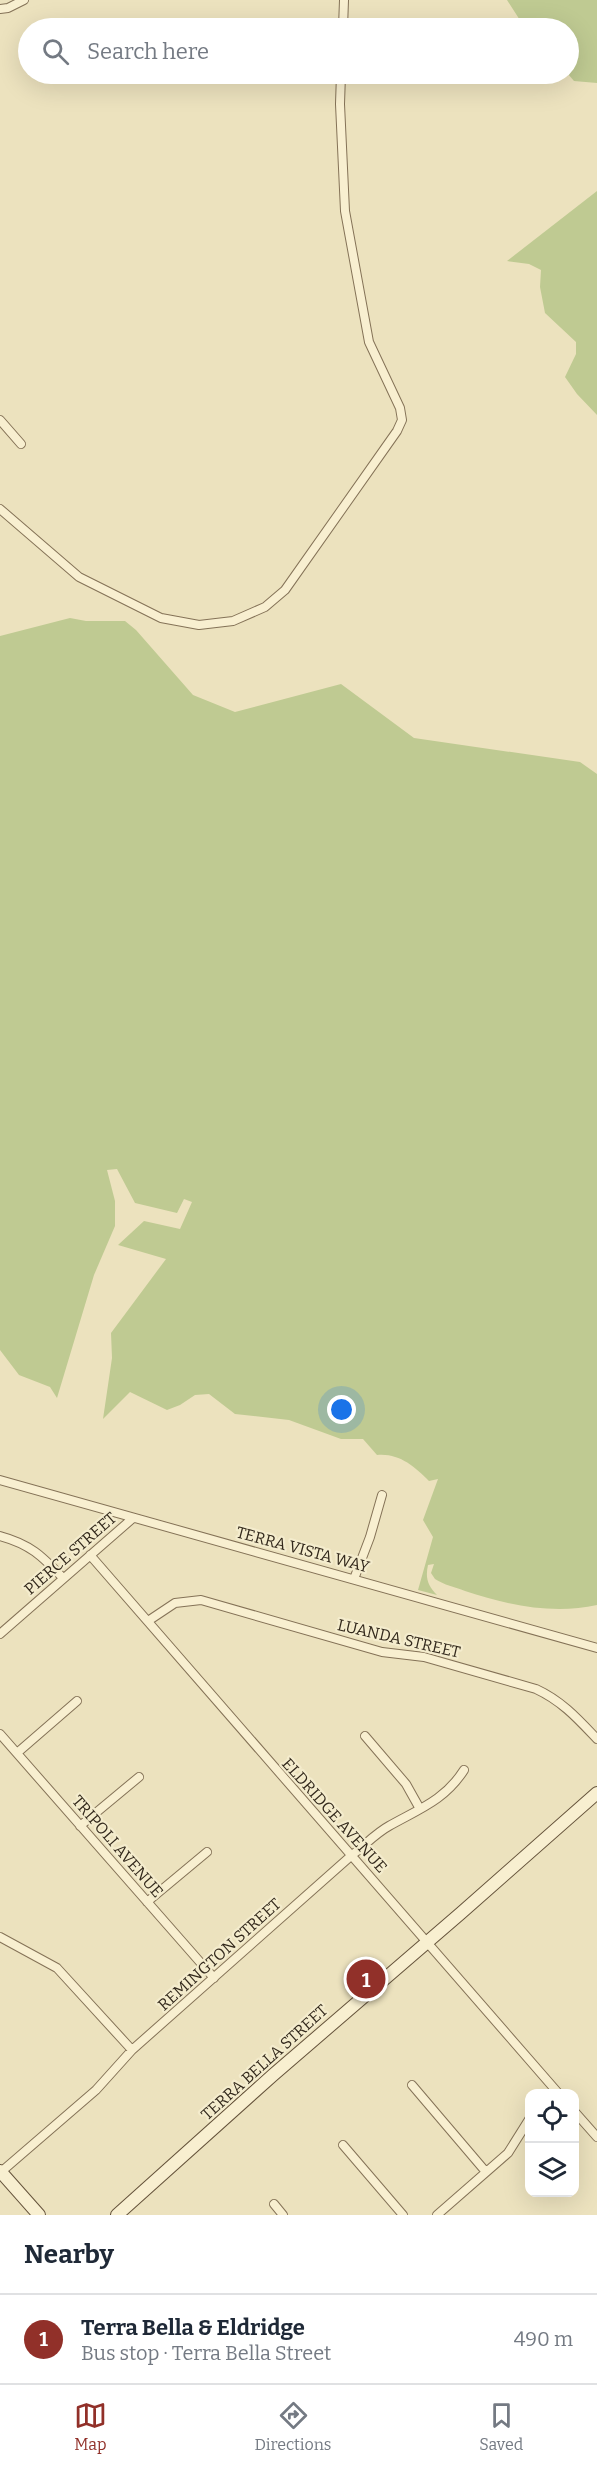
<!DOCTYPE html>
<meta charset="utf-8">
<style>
:root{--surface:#fff;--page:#f6f6f7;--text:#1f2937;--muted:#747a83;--line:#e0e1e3;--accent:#913029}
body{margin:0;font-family:Bitter,serif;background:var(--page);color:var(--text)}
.controls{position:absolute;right:18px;bottom:18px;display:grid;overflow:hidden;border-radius:12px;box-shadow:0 6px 24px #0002}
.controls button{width:54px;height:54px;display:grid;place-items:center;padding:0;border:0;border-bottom:2px solid var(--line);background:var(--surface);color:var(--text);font:30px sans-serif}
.you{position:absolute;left:342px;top:1410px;width:21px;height:21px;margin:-15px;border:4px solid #fff;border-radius:50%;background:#1a73e8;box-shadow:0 0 0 9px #1a73e833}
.badge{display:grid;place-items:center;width:39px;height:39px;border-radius:50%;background:var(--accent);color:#fff;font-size:20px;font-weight:700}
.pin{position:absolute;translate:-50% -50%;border:3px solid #fff;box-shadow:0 2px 6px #0006}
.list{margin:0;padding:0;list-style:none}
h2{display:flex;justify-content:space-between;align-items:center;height:78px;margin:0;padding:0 24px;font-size:26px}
h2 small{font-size:20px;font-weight:400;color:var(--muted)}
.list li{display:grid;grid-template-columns:39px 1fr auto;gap:18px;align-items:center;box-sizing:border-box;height:90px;padding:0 24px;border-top:2px solid var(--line)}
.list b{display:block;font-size:22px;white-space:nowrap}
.list p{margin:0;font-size:20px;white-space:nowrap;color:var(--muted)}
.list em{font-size:20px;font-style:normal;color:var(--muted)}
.icon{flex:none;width:33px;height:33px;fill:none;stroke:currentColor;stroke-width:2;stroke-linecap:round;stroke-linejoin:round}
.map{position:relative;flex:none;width:597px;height:2215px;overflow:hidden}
.search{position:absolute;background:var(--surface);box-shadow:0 6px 24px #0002;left:18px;right:18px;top:18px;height:66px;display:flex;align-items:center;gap:15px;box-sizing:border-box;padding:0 21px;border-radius:33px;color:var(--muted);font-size:22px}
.sheet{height:168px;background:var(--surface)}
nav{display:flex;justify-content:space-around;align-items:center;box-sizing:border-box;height:84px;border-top:2px solid var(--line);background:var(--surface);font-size:16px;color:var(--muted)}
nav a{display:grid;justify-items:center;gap:3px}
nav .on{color:var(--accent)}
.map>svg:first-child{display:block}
</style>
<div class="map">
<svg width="597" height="2215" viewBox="0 0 597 2215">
<rect width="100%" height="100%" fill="#ece2be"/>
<!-- green -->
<path fill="#bfca92" d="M507,0H597V83L574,81L568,74V28H525Z
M597,191V415L577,394L565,377L576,354V342L545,313L540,287L541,270L529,264L507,261Z
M70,618L86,621H125L136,630L193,695L235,712L341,684L414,738L580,762L597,774V1605C553,1615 507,1605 465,1591C455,1587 444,1585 435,1579L431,1573L434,1564L428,1565C425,1578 428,1586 437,1595L418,1590L433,1537L423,1520L438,1479L429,1481C414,1466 399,1453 377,1455L363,1439H341L289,1420L235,1414L209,1394L195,1395L180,1405L167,1410L130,1392L103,1419L112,1358L111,1333L166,1259L118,1245L144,1221L180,1229L192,1202L184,1199L177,1213L135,1203L117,1169L107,1170L115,1201V1226L94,1275L57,1398L50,1387L19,1375L0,1350V636Z"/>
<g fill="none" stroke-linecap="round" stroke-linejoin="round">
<defs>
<path id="street" d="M0,9L8,8L24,0
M343,28L344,0
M0,420L21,444
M0,509L79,577L161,618L199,625L233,621L265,607L285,590L397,431L402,420L400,408L369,342L345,211L340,104L341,74
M0,1480L597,1648
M0,1536C30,1544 42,1556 63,1578
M90,1555L559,2094
M354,1579L370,1537L382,1495
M148,1621L175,1603L201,1600L382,1652L424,1657L536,1689C562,1701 578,1719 597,1739
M0,1634L133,1518
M0,1734L214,1978
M365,1736L406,1784L420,1809
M17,1753L77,1701
M80,1826L139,1777
M147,1902L207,1852
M0,1937L57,1968L132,2050
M412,2085L486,2172
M574,2111L597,2137
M343,2145L403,2215
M1,2172L96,2090L132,2050L352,1855C364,1846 376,1833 389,1826C419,1809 445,1800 464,1770
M274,2204L283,2215
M437,2215L508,2153L530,2118"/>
<path id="secondary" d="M0,2171L39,2215
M117,2215L273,2075L461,1913L597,1793"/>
</defs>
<!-- street casing -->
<use href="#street" stroke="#847257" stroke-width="10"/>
<!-- secondary casing -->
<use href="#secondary" stroke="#65533b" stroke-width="14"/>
<!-- street -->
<use href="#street" stroke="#f8efd0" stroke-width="8"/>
<!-- secondary -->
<use href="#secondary" stroke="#f8efd0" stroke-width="12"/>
</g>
<g text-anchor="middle" stroke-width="4.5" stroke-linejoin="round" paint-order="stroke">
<!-- street labels -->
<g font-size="16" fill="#33291c" stroke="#f4eccd">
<text transform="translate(303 1549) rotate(15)" y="6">TERRA VISTA WAY</text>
<text transform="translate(70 1553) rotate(-41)" y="6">PIERCE STREET</text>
<text transform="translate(399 1638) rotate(13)" y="6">LUANDA STREET</text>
<text transform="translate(335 1815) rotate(48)" y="6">ELDRIDGE AVENUE</text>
<text transform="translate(118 1846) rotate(49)" y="6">TRIPOLI AVENUE</text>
<text transform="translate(219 1954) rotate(-42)" y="6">REMINGTON STREET</text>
<text transform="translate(264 2062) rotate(-42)" y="6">TERRA BELLA STREET</text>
</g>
</g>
</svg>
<div class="controls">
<button><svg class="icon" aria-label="locate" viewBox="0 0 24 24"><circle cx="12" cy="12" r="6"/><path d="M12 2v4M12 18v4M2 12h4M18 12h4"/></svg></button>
<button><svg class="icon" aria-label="layers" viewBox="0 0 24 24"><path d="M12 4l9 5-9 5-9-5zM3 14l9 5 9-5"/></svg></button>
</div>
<div class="you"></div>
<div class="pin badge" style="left:366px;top:1979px">1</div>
<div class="search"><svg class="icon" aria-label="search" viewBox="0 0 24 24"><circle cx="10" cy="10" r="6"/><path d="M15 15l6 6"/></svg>Search here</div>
</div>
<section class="sheet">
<h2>Nearby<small></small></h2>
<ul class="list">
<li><span class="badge">1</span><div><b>Terra Bella &amp; Eldridge</b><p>Bus stop · Terra Bella Street</p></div><em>490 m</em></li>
</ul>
</section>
<nav>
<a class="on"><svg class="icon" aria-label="map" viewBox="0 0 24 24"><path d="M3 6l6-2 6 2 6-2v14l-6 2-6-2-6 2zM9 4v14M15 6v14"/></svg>Map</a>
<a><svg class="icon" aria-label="directions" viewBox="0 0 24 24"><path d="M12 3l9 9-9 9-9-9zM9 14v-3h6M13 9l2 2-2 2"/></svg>Directions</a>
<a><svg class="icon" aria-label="saved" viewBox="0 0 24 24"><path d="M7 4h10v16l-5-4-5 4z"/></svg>Saved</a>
</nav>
